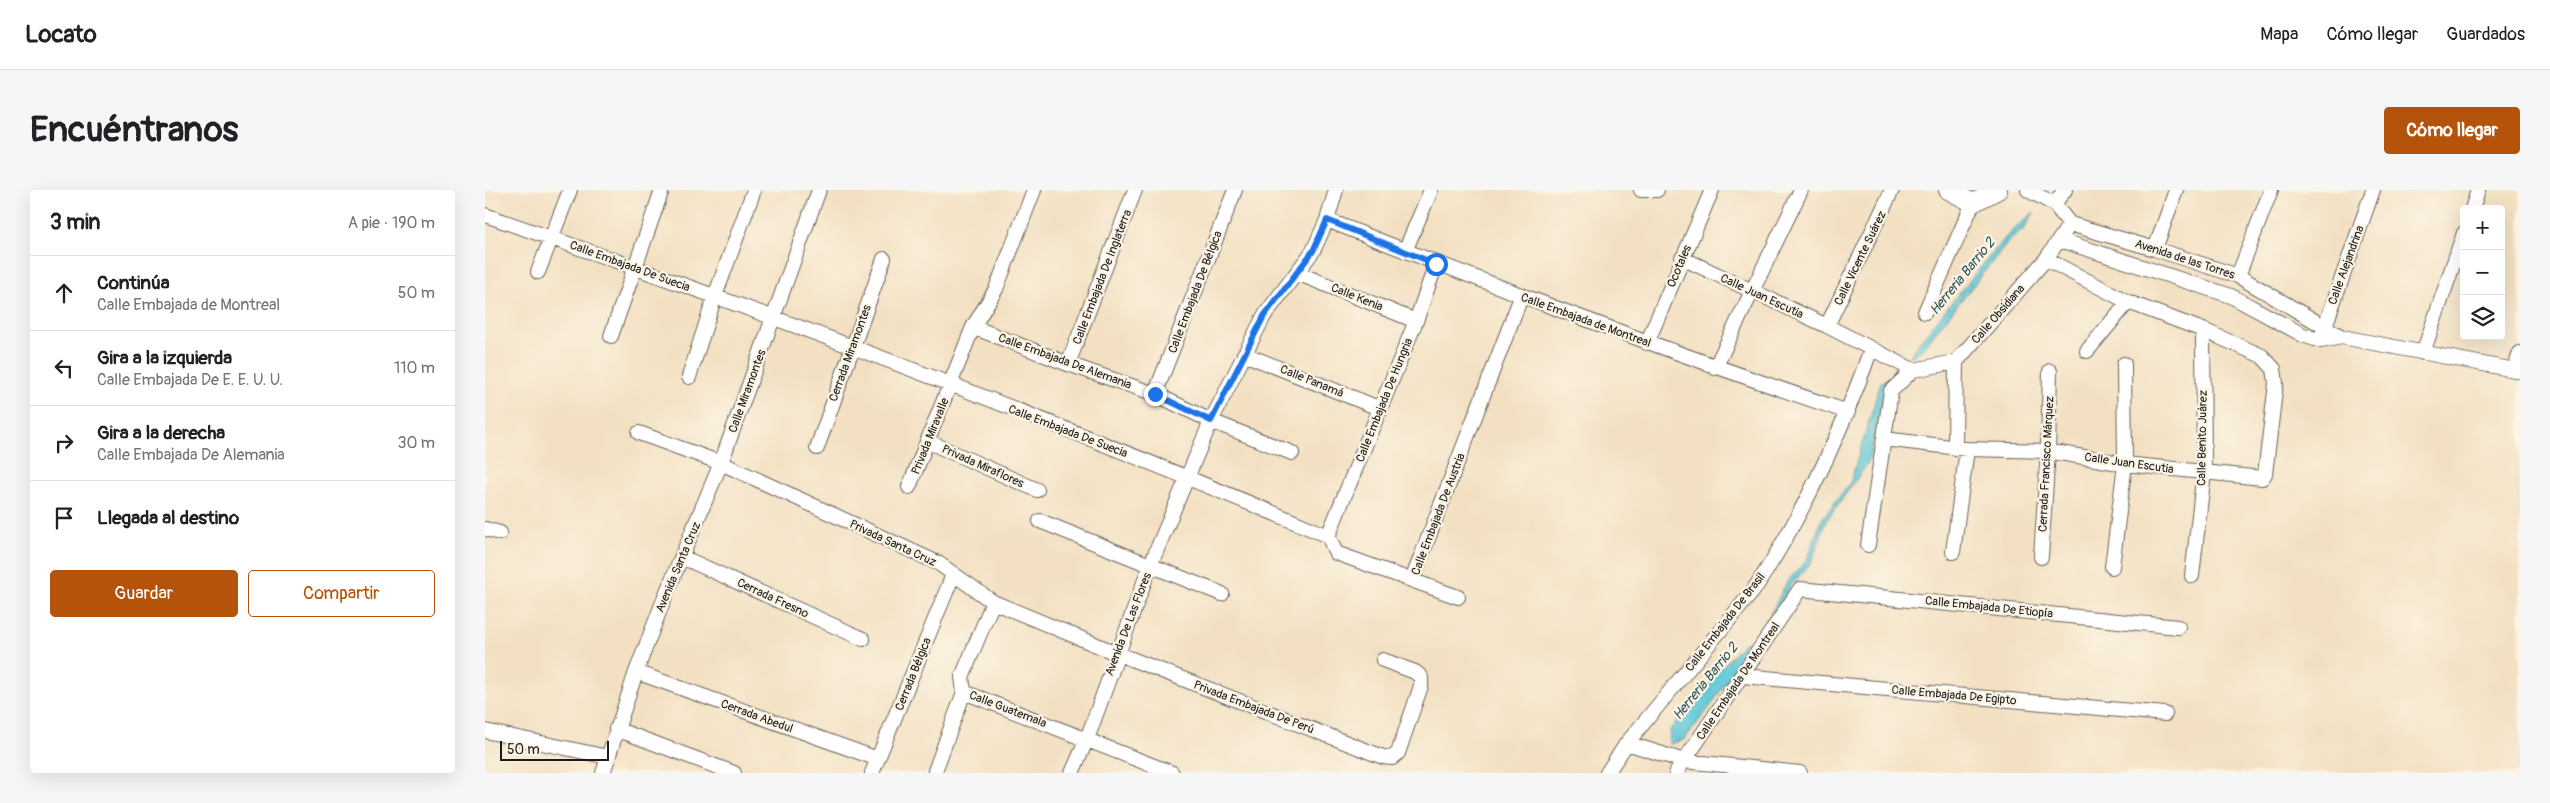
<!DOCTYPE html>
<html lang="es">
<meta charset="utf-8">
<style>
:root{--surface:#fff;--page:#f6f6f6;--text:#202124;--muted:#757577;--line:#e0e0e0;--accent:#b45309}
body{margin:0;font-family:Pangolin,sans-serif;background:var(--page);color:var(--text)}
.controls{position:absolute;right:15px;top:15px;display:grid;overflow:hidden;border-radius:5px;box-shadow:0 5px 20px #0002}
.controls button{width:45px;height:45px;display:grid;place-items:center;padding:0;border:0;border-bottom:1px solid var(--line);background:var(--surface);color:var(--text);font:25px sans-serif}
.scale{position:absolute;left:15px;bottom:12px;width:109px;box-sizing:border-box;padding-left:5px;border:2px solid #1c1c1c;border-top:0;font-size:14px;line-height:18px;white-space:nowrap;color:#1c1c1c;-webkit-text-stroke:4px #fcf5e5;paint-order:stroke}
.stop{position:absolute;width:15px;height:15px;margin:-11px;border:4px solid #1a73e8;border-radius:50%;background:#fff}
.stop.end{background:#1a73e8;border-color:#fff;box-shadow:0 1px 5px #0008}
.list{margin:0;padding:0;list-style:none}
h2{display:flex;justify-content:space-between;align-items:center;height:65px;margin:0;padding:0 20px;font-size:21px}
h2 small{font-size:16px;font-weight:400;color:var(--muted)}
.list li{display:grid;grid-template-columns:32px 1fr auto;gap:15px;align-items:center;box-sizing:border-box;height:75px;padding:0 20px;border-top:1px solid var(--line)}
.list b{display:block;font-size:19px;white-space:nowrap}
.list p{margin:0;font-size:16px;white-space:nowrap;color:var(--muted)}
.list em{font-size:16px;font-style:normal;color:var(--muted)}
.actions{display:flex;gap:10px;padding:15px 20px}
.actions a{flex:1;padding:11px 0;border:1px solid var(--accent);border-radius:5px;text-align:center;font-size:18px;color:var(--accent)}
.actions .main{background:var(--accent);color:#fff}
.icon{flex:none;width:28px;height:28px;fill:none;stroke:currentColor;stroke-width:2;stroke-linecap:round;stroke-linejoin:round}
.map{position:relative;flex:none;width:2035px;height:583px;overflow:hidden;border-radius:5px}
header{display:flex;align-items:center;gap:30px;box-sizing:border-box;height:70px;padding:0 25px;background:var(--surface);border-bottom:1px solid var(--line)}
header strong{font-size:24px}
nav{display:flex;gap:28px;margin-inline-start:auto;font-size:18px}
.intro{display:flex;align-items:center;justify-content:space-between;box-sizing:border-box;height:120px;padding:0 30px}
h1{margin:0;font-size:35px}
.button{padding:12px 22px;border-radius:5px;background:var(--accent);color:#fff;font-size:18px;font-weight:700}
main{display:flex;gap:30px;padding:0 30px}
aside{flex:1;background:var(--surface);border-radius:5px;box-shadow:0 5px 20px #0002}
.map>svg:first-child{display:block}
</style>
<header>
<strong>Locato</strong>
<nav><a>Mapa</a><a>Cómo llegar</a><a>Guardados</a></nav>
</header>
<div class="intro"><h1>Encuéntranos</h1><a class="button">Cómo llegar</a></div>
<main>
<aside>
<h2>3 min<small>A pie · 190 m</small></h2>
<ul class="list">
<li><svg class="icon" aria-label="ahead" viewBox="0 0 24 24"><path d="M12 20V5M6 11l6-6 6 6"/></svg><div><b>Continúa</b><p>Calle Embajada de Montreal</p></div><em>50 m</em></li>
<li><svg class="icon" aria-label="left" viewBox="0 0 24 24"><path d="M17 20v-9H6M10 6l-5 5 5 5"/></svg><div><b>Gira a la izquierda</b><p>Calle Embajada De E. E. U. U.</p></div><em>110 m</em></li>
<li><svg class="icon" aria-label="right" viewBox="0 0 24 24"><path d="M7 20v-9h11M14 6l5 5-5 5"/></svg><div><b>Gira a la derecha</b><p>Calle Embajada De Alemania</p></div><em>30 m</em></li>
<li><svg class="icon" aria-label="arrive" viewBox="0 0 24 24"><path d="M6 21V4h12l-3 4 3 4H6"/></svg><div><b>Llegada al destino</b></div></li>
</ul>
<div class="actions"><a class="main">Guardar</a><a>Compartir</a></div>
</aside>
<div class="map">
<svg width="2035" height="583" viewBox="0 0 2035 583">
<rect width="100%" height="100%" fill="#fcf5e5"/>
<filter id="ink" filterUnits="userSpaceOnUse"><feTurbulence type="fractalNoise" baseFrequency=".02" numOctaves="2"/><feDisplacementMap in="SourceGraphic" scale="10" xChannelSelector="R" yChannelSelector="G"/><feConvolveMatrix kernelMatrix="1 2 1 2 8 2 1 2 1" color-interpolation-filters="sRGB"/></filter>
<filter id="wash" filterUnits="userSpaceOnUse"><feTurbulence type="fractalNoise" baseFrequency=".0096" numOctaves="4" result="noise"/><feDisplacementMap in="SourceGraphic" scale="20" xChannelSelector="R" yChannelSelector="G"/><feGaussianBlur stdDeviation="1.12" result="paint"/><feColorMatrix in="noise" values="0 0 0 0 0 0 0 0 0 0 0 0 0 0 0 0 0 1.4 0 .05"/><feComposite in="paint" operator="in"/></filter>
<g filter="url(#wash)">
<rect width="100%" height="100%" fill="#f3e0c2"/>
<!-- water -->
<path fill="#5ec8d8" stroke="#3d727a" d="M1549,22L1540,38L1525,50L1435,161L1425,167L1430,157L1521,47Z
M1409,186L1401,194L1383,273L1341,331L1326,373L1305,396L1275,456L1262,459L1227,514L1199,550L1184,554L1185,540L1210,507L1258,454L1272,450L1302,392L1322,370L1337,329L1365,293L1396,192Z"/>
</g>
<g filter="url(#ink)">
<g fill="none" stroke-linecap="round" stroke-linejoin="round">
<defs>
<path id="minor" d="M1156,0H1172
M1543,0L1569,14L1585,34L1670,59L1753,86L1857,147
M1569,14L1580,0
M1987,19L1993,0
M0,25C284,123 566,229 843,346L851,363L973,407
M842,30C1014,98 1187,163 1363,222
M1575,50L1746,106L1818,145L1836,151L1857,147L2035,181
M1670,59L1691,0
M920,61L946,0
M1197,68L1342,136L1428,180L1471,172L1561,69L1585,34
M53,82L85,0
M812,83L931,131
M1753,86L1786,0
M1440,122L1488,13
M1342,136L1407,0
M488,137L583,174L670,204L726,231L807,263
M1837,145L1888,0
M126,146L177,0
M1162,153L1227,0
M1602,161L1643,112
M1938,163L1979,43
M759,164L896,219
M583,174L650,0
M1230,178L1316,0
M2029,180L2035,163
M204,187L230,106L269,0
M670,204L750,0
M154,243L236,273L453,373L508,412L631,463L898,567L907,568L913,563L936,496V487L930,482L898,470
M1399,249L1482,259L1563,261L1640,274L1777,288L1780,284L1791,193L1789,179L1777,166L1718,140L1643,112L1561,69
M444,252L552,300
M332,258L399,69
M1470,258L1471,172
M424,297L488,137L511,99L549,0
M555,331L737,404
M0,339L15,343
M843,346L931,131L951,74
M1383,355L1406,201L1428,180
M1468,362L1482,259
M197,367L378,449
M1556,367L1563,261L1565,181
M1627,377L1640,274L1639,174
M1707,386L1719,282L1718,140
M927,390L1036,107
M151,482L393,569
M1258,486L1680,524
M479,502L687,583
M131,539L249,583
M0,541L123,567
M1142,553L1199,571L1315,583
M450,581L479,502L477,487L508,412
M118,583L151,482L181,404L236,273L334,0
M387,583L468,385
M587,583L602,549L665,376L726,231L779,126L828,61L842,30L851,0
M1122,583L1142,553L1268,401C1318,326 1356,243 1386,159
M1191,583L1315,399L1693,437"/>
<path id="major" d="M1463,0L1488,13L1513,0"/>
</defs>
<!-- minor casing -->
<use href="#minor" stroke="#676156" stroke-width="16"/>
<!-- major casing -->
<use href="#major" stroke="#676156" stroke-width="20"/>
<!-- minor -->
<use href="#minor" stroke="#fff" stroke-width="14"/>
<!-- major -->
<use href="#major" stroke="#fff" stroke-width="18"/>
</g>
</g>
<g fill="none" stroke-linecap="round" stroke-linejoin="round" filter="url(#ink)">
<!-- route -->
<path stroke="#1a73e8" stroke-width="6" d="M670,204L726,231L779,126L828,61L842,30L951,74"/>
</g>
<g text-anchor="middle" stroke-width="4.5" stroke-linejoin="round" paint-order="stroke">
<!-- street labels -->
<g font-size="12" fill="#1c1c1c" stroke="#fcf5e5">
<text transform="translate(1375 68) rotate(-64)" y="4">Calle Vicente Suárez</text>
<text transform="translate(1700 69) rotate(18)" y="4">Avenida de las Torres</text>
<text transform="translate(1861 75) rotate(-70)" y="4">Calle Alejandrina</text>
<text transform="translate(145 76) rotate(20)" y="4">Calle Embajada De Suecia</text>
<text transform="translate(1194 76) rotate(-67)" y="4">Ocotales</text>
<text transform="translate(617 87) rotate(-69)" y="4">Calle Embajada De Inglaterra</text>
<text transform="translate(710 102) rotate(-69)" y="4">Calle Embajada De Bélgica</text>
<text transform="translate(1277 106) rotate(25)" y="4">Calle Juan Escutia</text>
<text transform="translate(872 107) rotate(22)" y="4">Calle Kenia</text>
<text transform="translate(1513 124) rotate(-49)" y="4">Calle Obsidiana</text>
<text transform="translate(1101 130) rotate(20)" y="4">Calle Embajada de Montreal</text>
<text transform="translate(365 163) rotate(-70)" y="4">Cerrada Miramontes</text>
<text transform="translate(580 171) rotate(20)" y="4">Calle Embajada De Alemania</text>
<text transform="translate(827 191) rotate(22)" y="4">Calle Panamá</text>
<text transform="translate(262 201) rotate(-70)" y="4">Calle Miramontes</text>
<text transform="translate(899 210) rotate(-68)" y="4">Calle Embajada De Hungria</text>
<text transform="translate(583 241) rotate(21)" y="4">Calle Embajada De Suecia</text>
<text transform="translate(445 246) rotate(-68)" y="4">Privada Miravalle</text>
<text transform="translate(1717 248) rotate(-89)" y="4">Calle Benito Juárez</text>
<text transform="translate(1644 273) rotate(8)" y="4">Calle Juan Escutia</text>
<text transform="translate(1561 274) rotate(-87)" y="4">Cerrada Francisco Márquez</text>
<text transform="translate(498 276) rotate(24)" y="4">Privada Miraflores</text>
<text transform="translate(953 324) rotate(-69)" y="4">Calle Embajada De Austria</text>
<text transform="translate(408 353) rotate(25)" y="4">Privada Santa Cruz</text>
<text transform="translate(193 377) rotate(-67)" y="4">Avenida Santa Cruz</text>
<text transform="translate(288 408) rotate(25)" y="4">Cerrada Fresno</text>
<text transform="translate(1504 417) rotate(6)" y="4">Calle Embajada De Etiopía</text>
<text transform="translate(1240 432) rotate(-52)" y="4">Calle Embajada De Brasil</text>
<text transform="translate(643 434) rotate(-69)" y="4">Avenida De Las Flores</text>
<text transform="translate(428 484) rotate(-68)" y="4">Cerrada Bélgica</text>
<text transform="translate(1253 491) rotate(-56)" y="4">Calle Embajada De Montreal</text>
<text transform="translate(1469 505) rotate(5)" y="4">Calle Embajada De Egipto</text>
<text transform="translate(769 517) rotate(21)" y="4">Privada Embajada De Perú</text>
<text transform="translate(523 519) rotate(21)" y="4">Calle Guatemala</text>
<text transform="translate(272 526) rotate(20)" y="4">Cerrada Abedul</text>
</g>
<!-- water labels -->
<g font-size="14" font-style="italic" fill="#33585e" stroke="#fcf5e5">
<text transform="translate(1477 86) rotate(-51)" y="5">Herreria Barrio 2</text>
<text transform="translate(1220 491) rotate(-51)" y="5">Herreria Barrio 2</text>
</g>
</g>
</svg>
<div class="controls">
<button>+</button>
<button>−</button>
<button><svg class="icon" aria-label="layers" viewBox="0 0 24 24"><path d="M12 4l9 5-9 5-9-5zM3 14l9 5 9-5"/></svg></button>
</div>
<div class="scale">50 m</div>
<div class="stop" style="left:951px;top:74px"></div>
<div class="stop end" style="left:670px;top:204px"></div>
</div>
</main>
